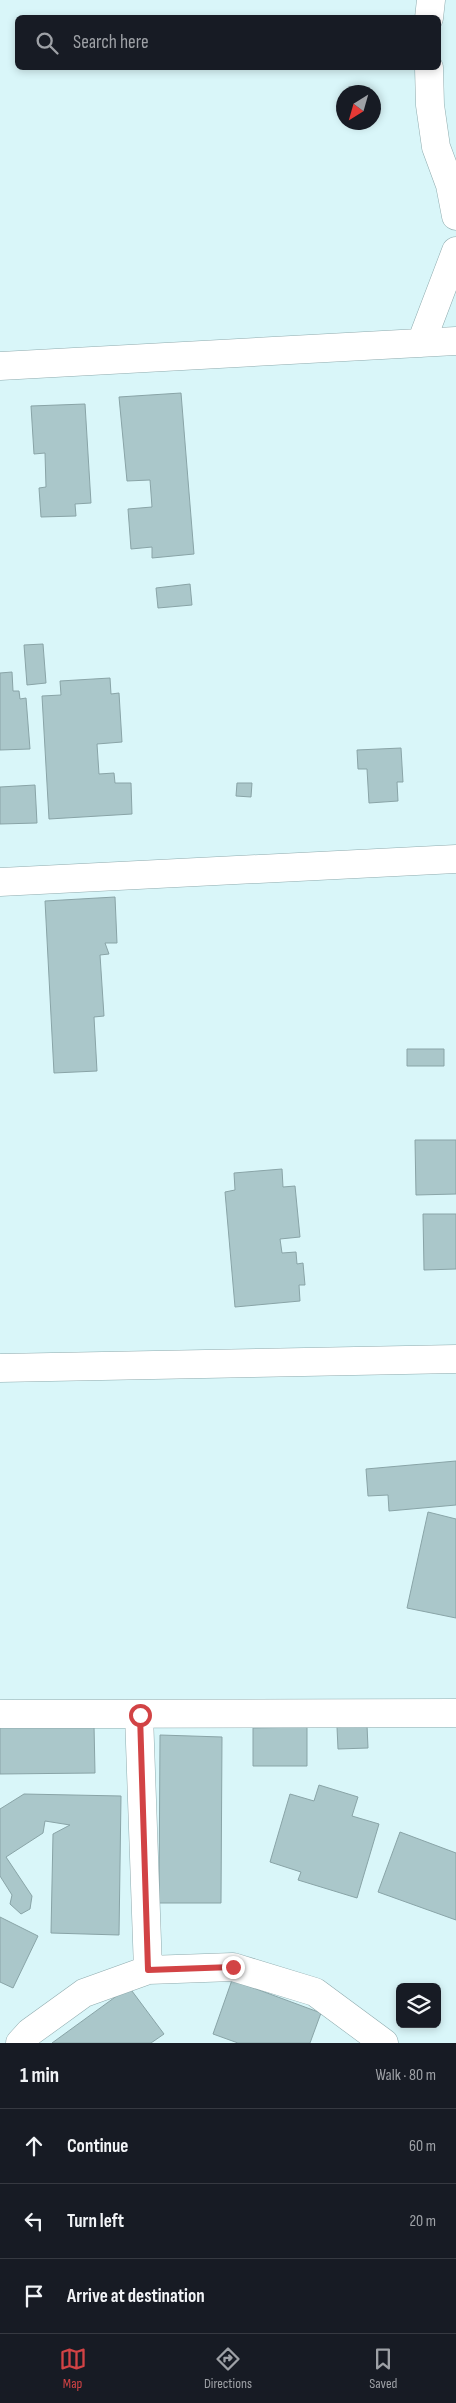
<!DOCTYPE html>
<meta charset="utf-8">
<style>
:root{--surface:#171b24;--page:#242831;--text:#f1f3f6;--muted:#9ea1a6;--line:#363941;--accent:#d24345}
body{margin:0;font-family:"Sofia Sans Condensed",sans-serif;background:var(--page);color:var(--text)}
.controls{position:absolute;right:15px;bottom:15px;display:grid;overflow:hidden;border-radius:8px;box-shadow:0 2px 8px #0003}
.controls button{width:45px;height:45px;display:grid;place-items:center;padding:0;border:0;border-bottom:1px solid var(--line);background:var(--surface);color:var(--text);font:25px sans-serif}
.compass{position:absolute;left:336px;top:85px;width:45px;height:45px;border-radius:50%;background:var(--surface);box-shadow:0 2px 8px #0003;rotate:217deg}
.stop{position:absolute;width:15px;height:15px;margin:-11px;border:4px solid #d24345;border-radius:50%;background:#fff}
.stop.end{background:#d24345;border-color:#fff;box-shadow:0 1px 5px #0008}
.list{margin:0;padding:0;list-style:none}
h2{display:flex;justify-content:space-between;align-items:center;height:65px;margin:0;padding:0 20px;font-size:21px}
h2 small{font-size:16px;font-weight:400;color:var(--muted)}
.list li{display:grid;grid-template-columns:32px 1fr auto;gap:15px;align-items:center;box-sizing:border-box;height:75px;padding:0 20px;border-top:1px solid var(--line)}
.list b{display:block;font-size:19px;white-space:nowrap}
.list em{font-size:16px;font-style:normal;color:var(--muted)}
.icon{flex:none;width:28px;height:28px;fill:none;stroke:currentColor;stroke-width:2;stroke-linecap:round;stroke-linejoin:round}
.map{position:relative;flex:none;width:456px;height:2043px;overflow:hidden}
.search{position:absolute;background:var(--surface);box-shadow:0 2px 8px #0003;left:15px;right:15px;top:15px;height:55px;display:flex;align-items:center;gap:12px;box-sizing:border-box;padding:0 18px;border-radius:8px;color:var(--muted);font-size:19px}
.sheet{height:290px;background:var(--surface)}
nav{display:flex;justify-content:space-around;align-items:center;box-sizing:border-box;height:70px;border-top:1px solid var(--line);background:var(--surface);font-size:14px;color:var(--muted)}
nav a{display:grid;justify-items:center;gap:2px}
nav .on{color:var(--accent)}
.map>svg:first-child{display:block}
</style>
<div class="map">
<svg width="456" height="2043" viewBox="0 0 456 2043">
<rect width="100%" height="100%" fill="#d9f6f9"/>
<!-- building -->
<path fill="#aac7ca" stroke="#89a4a7" d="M181,393L194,554L152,558V547L131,549L128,509L152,507L150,480L127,481L119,397Z
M85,404L91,503L75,504L76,516L41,517L39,488L46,487L45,453L34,454L31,406Z
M190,584L192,605L158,608L156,588Z
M43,644L46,683L27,685L24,645Z
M12,672L13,691H19L20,699L26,698L30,749L0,750V673Z
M110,678L111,694L119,693L122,742L97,744L99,774L114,773L115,783H131L132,814L49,819L42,696L61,695L60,681Z
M401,748L403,782H397L398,801L369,803L367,769H358L357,750Z
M237,783H252L251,797L236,796Z
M35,785L37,823L0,824V787Z
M115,897L117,943H105L109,954L100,955L104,1016L94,1017L97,1071L54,1073L45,901Z
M407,1049H444V1066H407Z
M415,1140H456V1194L416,1195Z
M282,1169L283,1187L295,1186L300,1237L280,1239L282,1253L296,1252L297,1264L303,1263L305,1285H299L300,1301L235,1307L225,1192L235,1190L234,1173Z
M423,1214H456V1269L424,1270Z
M456,1461V1505L389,1511L388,1495L368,1496L366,1469Z
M428,1512L456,1519V1618L407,1608Z
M94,1725L95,1773L0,1774V1727Z
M367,1725L368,1748L338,1749L337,1727Z
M307,1727V1766H253V1728Z
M160,1735L222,1737L221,1903H159Z
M319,1785L358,1797L352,1816L379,1824L357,1898L298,1880L301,1872L270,1862L290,1794L314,1801Z
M24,1794L121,1796L119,1935L51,1933L53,1834L70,1825L45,1821L43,1833L6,1857L32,1896L30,1909L21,1914L10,1904L12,1895L0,1876V1809Z
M400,1832L456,1853V1920L378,1892Z
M0,1917L38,1936L13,1988L0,1982Z
M232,1980L321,2013L310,2043H238L213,2034Z
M129,1987L164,2034L151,2043H52Z"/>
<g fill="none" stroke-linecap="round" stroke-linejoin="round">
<defs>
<path id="street" d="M429,18L431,0
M429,68L430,105L436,147L450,185L456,216
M421,343L456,251
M0,366L456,341
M0,882L456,859
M0,1368L456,1359
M0,1714L456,1713
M139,1715L148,1970
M20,2043L30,2032L84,1993L148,1970L233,1967L315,1992L384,2043"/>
</defs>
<!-- street casing -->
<use href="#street" stroke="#8fabae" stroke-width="29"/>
<!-- street -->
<use href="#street" stroke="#fff" stroke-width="28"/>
</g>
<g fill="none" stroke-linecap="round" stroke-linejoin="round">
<!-- route -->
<path stroke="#d24345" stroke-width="6" d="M140,1715L148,1970L233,1967"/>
</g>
</svg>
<div class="controls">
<button><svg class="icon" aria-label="layers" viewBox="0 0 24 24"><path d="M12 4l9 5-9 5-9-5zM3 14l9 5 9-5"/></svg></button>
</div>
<svg class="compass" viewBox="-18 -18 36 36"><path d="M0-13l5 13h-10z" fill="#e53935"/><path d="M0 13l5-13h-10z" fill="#9ea1a6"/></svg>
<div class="stop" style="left:140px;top:1715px"></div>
<div class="stop end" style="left:233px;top:1967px"></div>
<div class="search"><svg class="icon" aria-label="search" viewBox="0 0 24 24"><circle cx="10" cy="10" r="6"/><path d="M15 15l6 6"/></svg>Search here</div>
</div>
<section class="sheet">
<h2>1 min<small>Walk · 80 m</small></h2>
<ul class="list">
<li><svg class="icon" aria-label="ahead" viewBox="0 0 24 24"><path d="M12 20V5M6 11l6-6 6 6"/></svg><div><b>Continue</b></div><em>60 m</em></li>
<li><svg class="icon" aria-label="left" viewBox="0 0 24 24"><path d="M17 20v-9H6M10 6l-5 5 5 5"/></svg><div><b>Turn left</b></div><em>20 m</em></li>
<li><svg class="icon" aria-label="arrive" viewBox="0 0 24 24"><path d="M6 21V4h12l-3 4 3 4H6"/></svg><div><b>Arrive at destination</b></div></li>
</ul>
</section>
<nav>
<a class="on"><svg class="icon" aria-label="map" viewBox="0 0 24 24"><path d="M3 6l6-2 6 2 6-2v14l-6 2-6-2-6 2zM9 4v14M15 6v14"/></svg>Map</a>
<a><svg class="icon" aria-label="directions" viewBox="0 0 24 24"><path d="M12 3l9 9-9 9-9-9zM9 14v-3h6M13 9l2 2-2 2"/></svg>Directions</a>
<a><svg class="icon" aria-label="saved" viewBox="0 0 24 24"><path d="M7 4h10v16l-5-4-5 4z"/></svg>Saved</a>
</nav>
